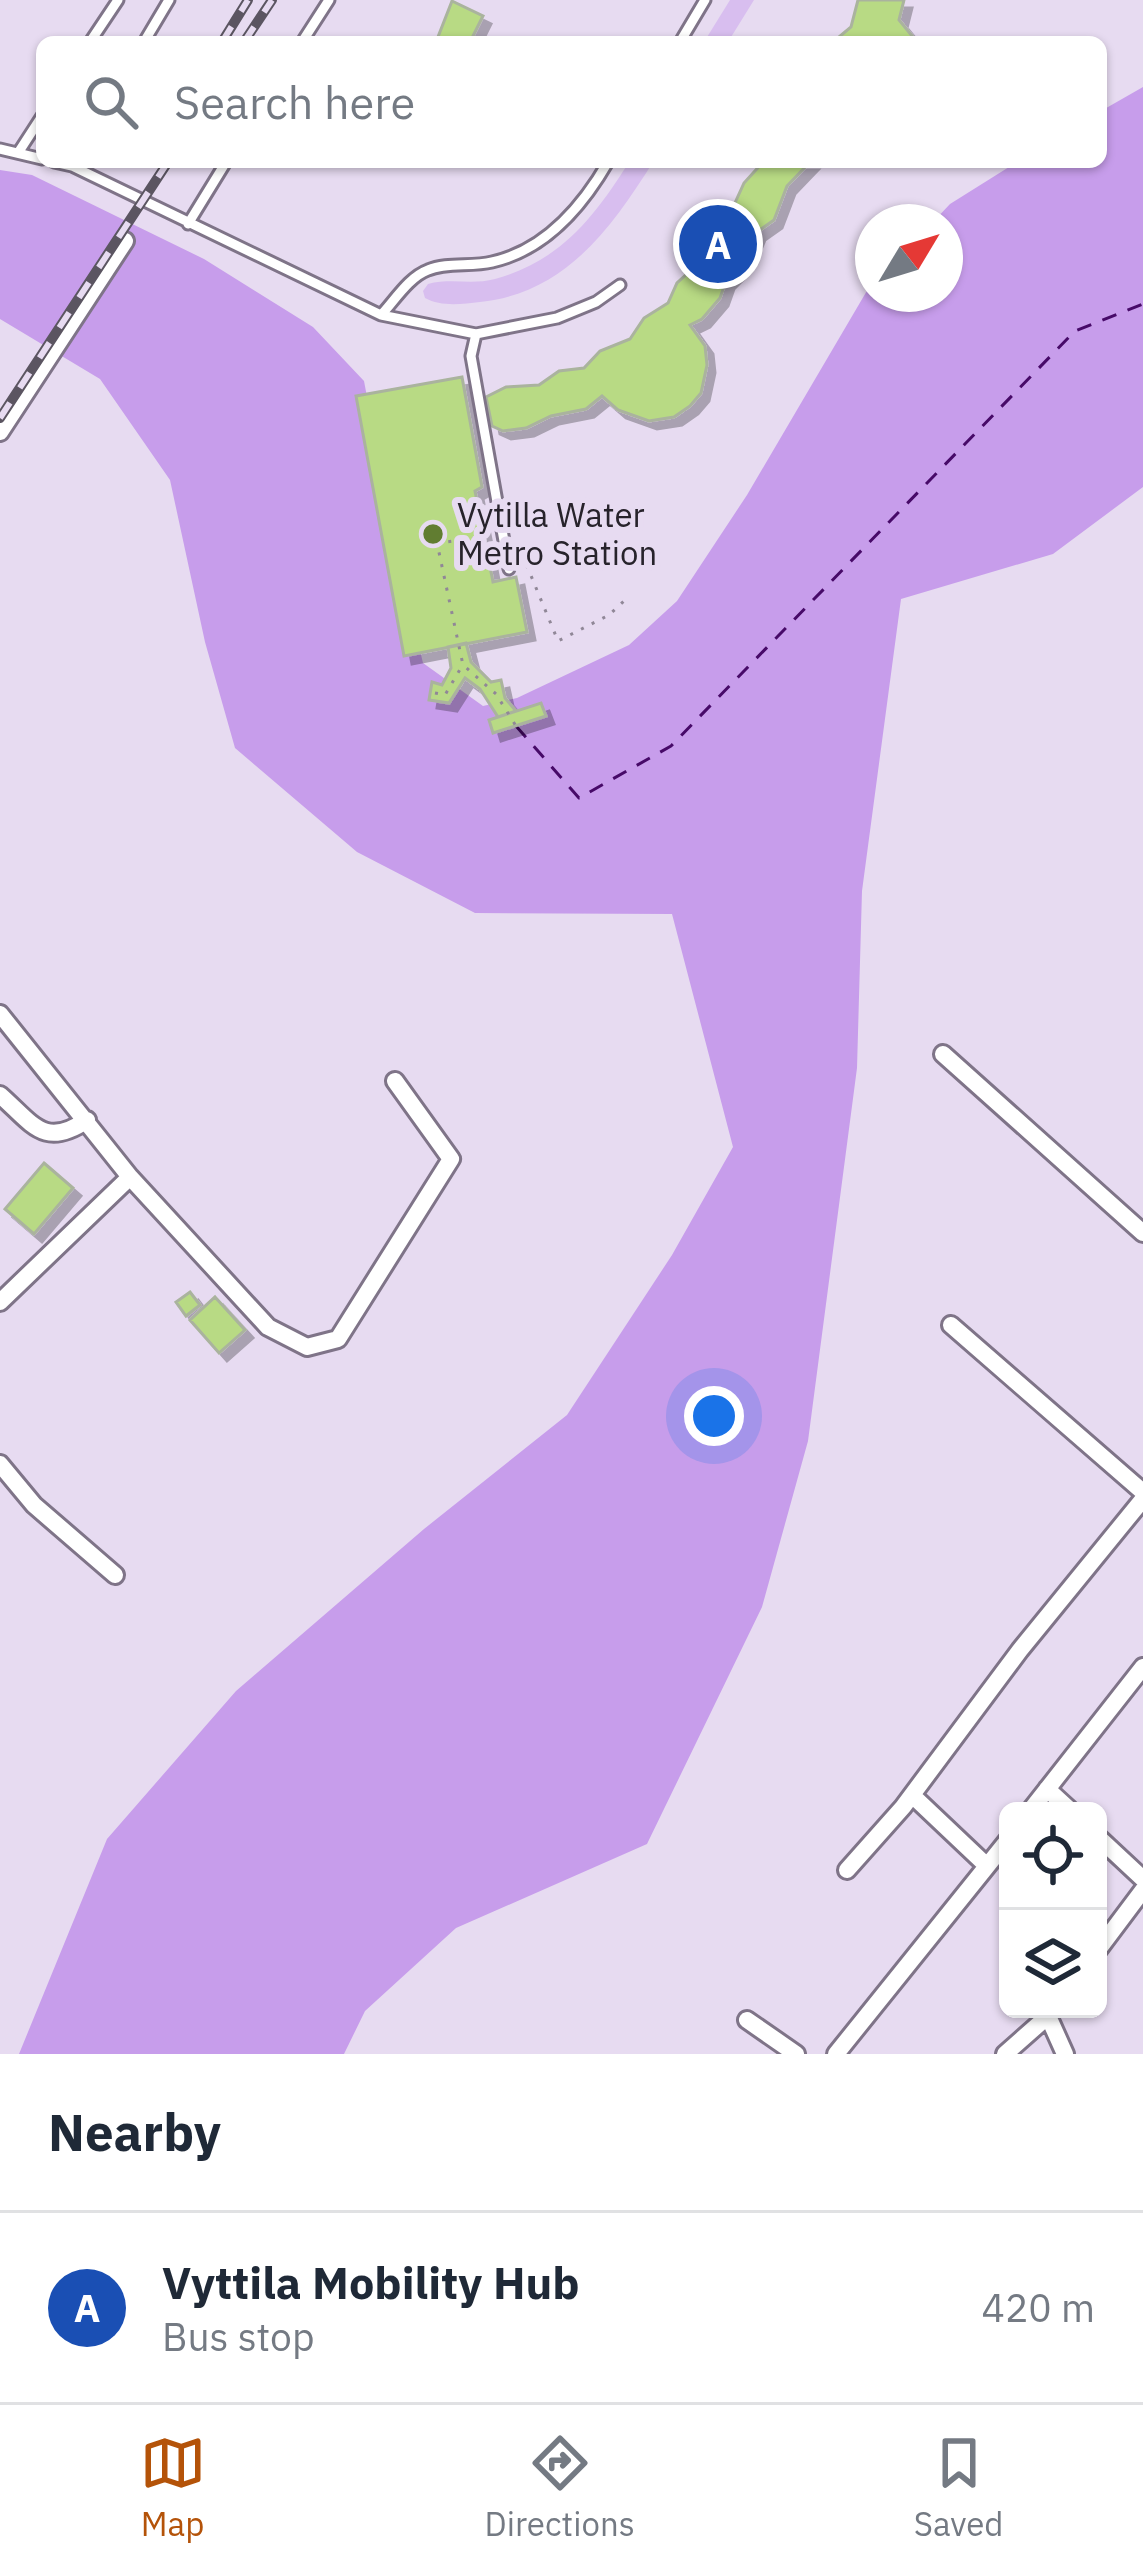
<!DOCTYPE html>
<style>
:root{--surface:#fff;--page:#f6f6f7;--text:#1f2937;--muted:#747a83;--line:#e0e1e3;--accent:#b45309}
body{margin:0;font-family:"IBM Plex Sans",sans-serif;background:var(--page);color:var(--text)}
.controls{position:absolute;right:36px;bottom:36px;display:grid;overflow:hidden;border-radius:18px;box-shadow:0 3px 9px #0004}
.controls button{width:108px;height:108px;display:grid;place-items:center;padding:0;border:0;border-bottom:3px solid var(--line);background:var(--surface);color:var(--text);font:60px sans-serif}
.compass{position:absolute;left:855px;top:204px;width:108px;height:108px;border-radius:50%;background:var(--surface);box-shadow:0 3px 9px #0004;rotate:52deg}
.you{position:absolute;left:714px;top:1416px;width:42px;height:42px;margin:-30px;border:9px solid #fff;border-radius:50%;background:#1a73e8;box-shadow:0 0 0 18px #1a73e833}
.badge{display:grid;place-items:center;width:78px;height:78px;border-radius:50%;background:var(--accent);color:#fff;font-size:39px;font-weight:700}
.pin{position:absolute;translate:-50% -50%;border:6px solid #fff;box-shadow:0 3px 12px #0006}
.list{margin:0;padding:0;list-style:none}
h2{display:flex;justify-content:space-between;align-items:center;height:156px;margin:0;padding:0 48px;font-size:51px}
h2 small{font-size:39px;font-weight:400;color:var(--muted)}
.list li{display:grid;grid-template-columns:78px 1fr auto;gap:36px;align-items:center;box-sizing:border-box;height:192px;padding:0 48px;border-top:3px solid var(--line)}
.list b{display:block;font-size:45px;white-space:nowrap}
.list p{margin:0;font-size:39px;white-space:nowrap;color:var(--muted)}
.list em{font-size:39px;font-style:normal;color:var(--muted)}
.icon{flex:none;width:66px;height:66px;fill:none;stroke:currentColor;stroke-width:2;stroke-linecap:round;stroke-linejoin:round}
.map{position:relative;flex:none;width:1143px;height:2054px;overflow:hidden}
.search{position:absolute;background:var(--surface);box-shadow:0 3px 9px #0004;left:36px;right:36px;top:36px;height:132px;display:flex;align-items:center;gap:30px;box-sizing:border-box;padding:0 42px;border-radius:18px;color:var(--muted);font-size:45px}
.sheet{height:348px;background:var(--surface)}
nav{display:flex;justify-content:space-around;align-items:center;box-sizing:border-box;height:168px;border-top:3px solid var(--line);background:var(--surface);font-size:33px;color:var(--muted)}
nav a{display:grid;justify-items:center;gap:6px}
nav .on{color:var(--accent)}
.map>svg:first-child{display:block}
</style>
<div class="map">
<svg width="1143" height="2054" viewBox="0 0 1143 2054">
<defs>
<filter id="shadow"><feDropShadow dx="8" dy="8" stdDeviation="0" flood-color="#0004"/></filter>
</defs>
<rect width="100%" height="100%" fill="#e7dbf1"/>
<!-- green -->
<path fill="#d8beef" d="M730,0H754L728,42H704Z
M629,162H653C611,229 565,293 480,302C462,304 441,307 425,298L423,291L428,284C450,278 473,285 495,279C561,261 595,216 629,162Z"/>
<!-- water -->
<path fill="#c79deb" d="M1143,87V487L1053,554L901,599L862,891L857,1068L808,1441L762,1607L647,1844L456,1928L365,2011L344,2054H19L107,1839L236,1691L424,1529L567,1415L672,1255L733,1147L672,914L475,913L357,852L235,748L205,642L170,480L100,379L0,319V170L32,175L204,259L313,327L364,381L396,550L423,663L483,706L517,698L629,645L677,601L747,495L868,289L873,285V294H945V222H933L950,204L1017,162H1101V111Z"/>
<g fill="none" stroke-linecap="round" stroke-linejoin="round">
<!-- ferry -->
<path stroke="#470a68" stroke-width="3" stroke-dasharray="15 12" stroke-linecap="butt" d="M516,726L579,798L671,746L1075,331L1143,304"/>
</g>
<!-- building -->
<path fill="#b8da84" stroke="#aab39e" stroke-width="3" filter="url(#shadow)" d="M858,0H904L899,20L917,42H833L851,27Z
M452,1L483,16L470,42H436Z
M810,162L787,186L774,220L757,232L744,263L726,281L720,298L702,319L690,325L705,346L707,365L701,393L690,406L674,417L649,421L618,410L602,396L586,409L551,416L526,428L503,431L492,426L486,397L506,387L539,385L559,371L584,368L600,351L630,339L644,318L668,303L677,283L701,261L706,243L729,216L744,183L763,162Z
M462,377L482,487L475,491L493,582L516,577L527,632L404,656L356,396Z
M466,643L471,662L491,682L501,680L505,698L516,711L498,717L480,689L465,678L449,703L429,700L432,682L442,685L451,668L448,647Z
M541,703L546,716L493,733L489,720Z
M44,1163L73,1188L34,1234L5,1209Z
M190,1292L200,1305L186,1316L176,1302Z
M215,1297L245,1330L219,1353L190,1320Z"/>
<g fill="none" stroke-linecap="round" stroke-linejoin="round">
<defs>
<path id="lane" d="M90,42L118,0
M144,42L169,0
M302,42L329,0
M680,42L705,0
M0,149L42,159
M18,153L42,116
M54,162L72,166L381,315L476,334L557,318L596,302L620,285
M188,224L226,162
M381,315C395,300 409,277 428,270C447,262 471,267 492,262C546,250 582,207 608,162
M476,334L471,356L509,569"/>
<path id="street" d="M0,432L125,241
M0,1014L130,1177L0,1302
M943,1054L1143,1233
M0,1095C33,1124 44,1149 87,1120
M130,1177L268,1327L307,1347L338,1339L451,1159L395,1081
M951,1325L1143,1492
M0,1464L34,1505L115,1575
M1047,1789L1071,1811
M912,1795L987,1866
M1030,1811L1143,1667
M1098,1837L1143,1879
M847,1870L903,1807L1020,1650L1143,1499
M1098,1950L1143,1890
M1053,2010L1048,2016L1065,2054
M747,2020L796,2054
M836,2054L1008,1840
M1005,2054L1048,2016"/>
</defs>
<!-- lane casing -->
<use href="#lane" stroke="#7f7488" stroke-width="15"/>
<!-- street casing -->
<use href="#street" stroke="#7f7488" stroke-width="22"/>
<!-- path -->
<path stroke="#908797" stroke-width="3" stroke-dasharray="3 9" stroke-linecap="butt" d="M487,537L437,543L463,665L496,694L516,726
M522,554L558,641L609,615L624,601
M435,693L445,695L462,666"/>
<!-- lane -->
<use href="#lane" stroke="#fff" stroke-width="9"/>
<!-- street -->
<use href="#street" stroke="#fff" stroke-width="16"/>
<defs>
<path id="rail" d="M222,42L248,0
M244,42L272,0
M0,418L168,162"/>
</defs>
<!-- rail casing -->
<use href="#rail" stroke="#5b5561" stroke-width="10"/>
<!-- rail -->
<use href="#rail" stroke="#e7dbf1" stroke-width="6" stroke-dasharray="18" stroke-linecap="butt"/>
</g>
<!-- markers -->
<circle fill="#617d31" stroke="#e7dbf1" stroke-width="4.5" cx="433" cy="534" r="12"/>
<g text-anchor="middle" stroke-width="12" stroke-linejoin="round" paint-order="stroke">
<!-- poi labels -->
<g font-size="33" fill="#27232b" stroke="#e7dbf1" text-anchor="start">
<text x="457" y="527">Vytilla Water<tspan x="457" dy="38">Metro Station</tspan></text>
</g>
</g>
</svg>
<div class="controls">
<button><svg class="icon" aria-label="locate" viewBox="0 0 24 24"><circle cx="12" cy="12" r="6"/><path d="M12 2v4M12 18v4M2 12h4M18 12h4"/></svg></button>
<button><svg class="icon" aria-label="layers" viewBox="0 0 24 24"><path d="M12 4l9 5-9 5-9-5zM3 14l9 5 9-5"/></svg></button>
</div>
<svg class="compass" viewBox="-18 -18 36 36"><path d="M0-13l5 13h-10z" fill="#e53935"/><path d="M0 13l5-13h-10z" fill="#747a83"/></svg>
<div class="you"></div>
<div class="pin badge" style="left:718px;top:244px;background:#1a4fb4">A</div>
<div class="search"><svg class="icon" aria-label="search" viewBox="0 0 24 24"><circle cx="10" cy="10" r="6"/><path d="M15 15l6 6"/></svg>Search here</div>
</div>
<section class="sheet">
<h2>Nearby<small></small></h2>
<ul class="list">
<li><span class="badge" style="background:#1a4fb4">A</span><div><b>Vyttila Mobility Hub</b><p>Bus stop</p></div><em>420 m</em></li>
</ul>
</section>
<nav>
<a class="on"><svg class="icon" aria-label="map" viewBox="0 0 24 24"><path d="M3 6l6-2 6 2 6-2v14l-6 2-6-2-6 2zM9 4v14M15 6v14"/></svg>Map</a>
<a><svg class="icon" aria-label="directions" viewBox="0 0 24 24"><path d="M12 3l9 9-9 9-9-9zM9 14v-3h6M13 9l2 2-2 2"/></svg>Directions</a>
<a><svg class="icon" aria-label="saved" viewBox="0 0 24 24"><path d="M7 4h10v16l-5-4-5 4z"/></svg>Saved</a>
</nav>
